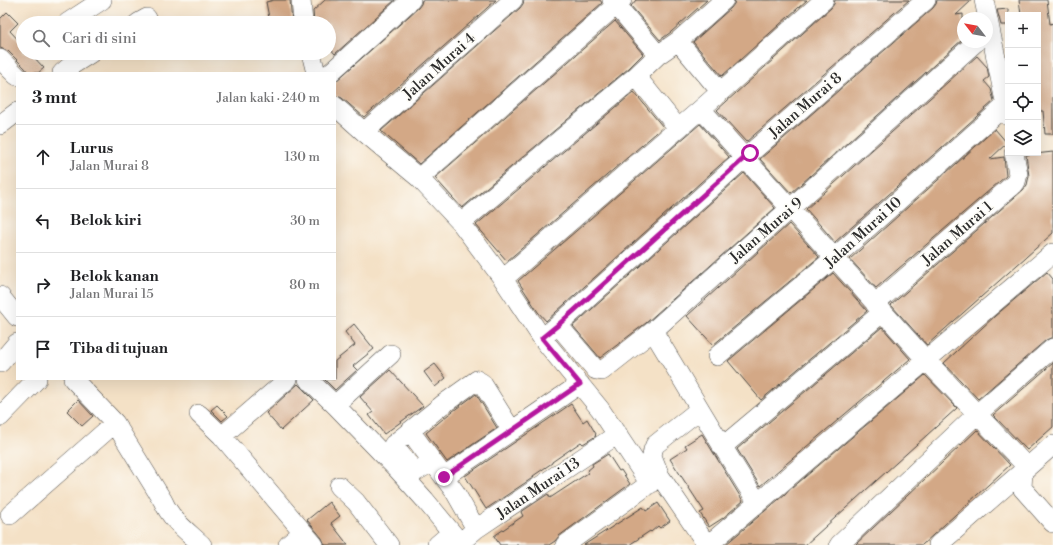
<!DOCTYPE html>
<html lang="id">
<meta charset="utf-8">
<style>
:root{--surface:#fff;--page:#f6f6f6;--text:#202124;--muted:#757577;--line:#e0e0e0}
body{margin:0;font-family:"Libre Bodoni",serif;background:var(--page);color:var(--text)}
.controls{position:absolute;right:12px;top:12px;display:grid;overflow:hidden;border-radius:0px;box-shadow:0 4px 16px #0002}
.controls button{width:36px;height:36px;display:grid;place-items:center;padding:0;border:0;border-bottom:1px solid var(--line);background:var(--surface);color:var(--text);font:20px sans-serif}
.compass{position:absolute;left:957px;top:12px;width:36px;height:36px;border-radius:50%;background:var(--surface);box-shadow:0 4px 16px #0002;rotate:301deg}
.stop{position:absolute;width:12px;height:12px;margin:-9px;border:3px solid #b5179e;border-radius:50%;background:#fff}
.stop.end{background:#b5179e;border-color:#fff;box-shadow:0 1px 4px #0008}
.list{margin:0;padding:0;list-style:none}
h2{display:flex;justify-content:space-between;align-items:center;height:52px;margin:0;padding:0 16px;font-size:17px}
h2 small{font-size:13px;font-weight:400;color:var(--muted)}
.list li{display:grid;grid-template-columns:26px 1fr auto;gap:12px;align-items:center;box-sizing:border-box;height:64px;padding:0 16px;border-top:1px solid var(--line)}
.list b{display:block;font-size:15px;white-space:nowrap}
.list p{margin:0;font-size:13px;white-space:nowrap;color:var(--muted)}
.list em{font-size:13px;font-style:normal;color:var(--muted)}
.icon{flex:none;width:22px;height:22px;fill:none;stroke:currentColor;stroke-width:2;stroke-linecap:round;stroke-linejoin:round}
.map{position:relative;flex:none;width:1053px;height:545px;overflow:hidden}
.search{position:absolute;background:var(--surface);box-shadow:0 4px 16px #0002;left:16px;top:16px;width:320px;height:44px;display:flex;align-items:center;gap:10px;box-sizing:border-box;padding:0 14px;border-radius:22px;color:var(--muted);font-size:15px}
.panel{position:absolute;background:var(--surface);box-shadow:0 4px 16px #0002;left:16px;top:72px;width:320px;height:308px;border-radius:0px}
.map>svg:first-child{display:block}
</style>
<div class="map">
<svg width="1053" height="545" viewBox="0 0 1053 545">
<rect width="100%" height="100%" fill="#fdfcf7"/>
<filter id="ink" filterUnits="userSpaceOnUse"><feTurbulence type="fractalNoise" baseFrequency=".025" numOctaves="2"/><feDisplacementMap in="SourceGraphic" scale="8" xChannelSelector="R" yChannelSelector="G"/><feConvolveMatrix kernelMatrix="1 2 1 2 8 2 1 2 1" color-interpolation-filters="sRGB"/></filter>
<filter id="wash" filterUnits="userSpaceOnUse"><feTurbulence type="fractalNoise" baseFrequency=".012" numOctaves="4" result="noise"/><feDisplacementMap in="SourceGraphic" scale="16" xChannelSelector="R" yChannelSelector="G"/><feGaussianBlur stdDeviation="0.9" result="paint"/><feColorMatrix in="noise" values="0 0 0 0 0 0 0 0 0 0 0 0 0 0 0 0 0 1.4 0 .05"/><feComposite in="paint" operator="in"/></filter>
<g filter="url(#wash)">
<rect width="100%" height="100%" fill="#f4e1c6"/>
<g id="blocks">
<!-- building -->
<path fill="#d3a886" d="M274,0H290L292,23H270L266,2Z
M325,0H395L335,54L329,47V23H314L313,11Z
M422,0H496L364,117L342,98L335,95V82L418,8L421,4Z
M524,0H600L602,3L419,164L381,131L520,8L523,4Z
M636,0H707L671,32L660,40L631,6Z
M735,0H807L722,76L693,42L731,8L734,4Z
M835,0H909L746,142L717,110L831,8L834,4Z
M937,0H972L956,15L963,14V39L791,193L760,159L933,8L936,4Z
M1019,0H1047L1050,24L1053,23V134H1045L1043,111H1040L1038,92V15H1021Z
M1008,9V25H1001L997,10Z
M7,12L18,23L10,31L23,45V53H30L44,68L38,73H28L25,68L8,51L0,48V19Z
M615,21L643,54L629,68L462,208L435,178Z
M977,56L987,67L989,77L984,81L991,89L994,101L835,242L806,209Z
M634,92L663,127L507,261L476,225Z
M700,124L729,157L546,321L538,312L518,281Z
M995,129L1007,143L990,159L1004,157L1006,176L876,288L850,259Z
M1053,152V233L927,345L891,305L1023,190L1027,185L1029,176L1026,155Z
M744,173L775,208L646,323L600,358L573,326Z
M789,224L819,257L713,345L687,316Z
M1047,272L1053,279V337L1046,340L978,399L944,363L995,316Z
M833,273L867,311L761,400L728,361Z
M354,324L374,349L353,366L357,370L335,390L324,379H335V361L355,345L345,332Z
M882,327L910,359L760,486L737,449Z
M1053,363V427L1027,450L993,415Z
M435,364L446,378L435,387L424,372Z
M390,370L423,406L384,434L369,415L373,412L360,397Z
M925,375L957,408L805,545H725Z
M298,384L314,400L281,430L266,413Z
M476,394L497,428L447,462L426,433L449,414Z
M78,400L93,416L82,426L67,411Z
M571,404L583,422L587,419L596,434L595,435L596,436L583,444L581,442L552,462V463L533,476L534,477L486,509L465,476Z
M217,405L228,416L222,421L211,410Z
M977,430L1010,465L922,545H858L856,544Z
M702,434L743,501L723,518L709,527L700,513L704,511L670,459L687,448L685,445Z
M608,454L619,471L621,470L630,484L559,536L555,541L549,545H500L494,536L523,516L521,512L548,494L550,498L588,473L587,471L593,466L592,464Z
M329,502L340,516L331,523L348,545H325L322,538L307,520Z
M658,503L670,521L660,528L658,526L651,532L650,531L629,545H584L643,507L646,511Z"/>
</g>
</g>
<g filter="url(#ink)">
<use href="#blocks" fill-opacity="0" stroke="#494642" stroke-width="1"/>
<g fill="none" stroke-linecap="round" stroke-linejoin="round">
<defs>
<path id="minor" d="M301,0L303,23
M612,0L658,55
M984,0L1008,116
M67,23L102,0
M138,23L147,18
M678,41L720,91
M311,53L316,73
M0,59L17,76
M62,73L69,67L91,53
M330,73L411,0
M636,76L678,128
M335,106L364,132L419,178L461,223L503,279L542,338L600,409L650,484
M701,109L926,360L1027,467
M0,125L17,112
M364,132L513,0
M419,178L622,0
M461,223L636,76L658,55L678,41L724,0
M503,279L701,109L824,0
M0,296L17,317
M875,304L1016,182L1018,174L1014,153
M558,325L596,370L602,371L653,331L976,42
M653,331C688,388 721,446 758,503
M542,338L558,325L740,162L926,0
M717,356L826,265L1006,105
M0,363L17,343
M73,379L115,423L163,501C171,520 187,531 202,545
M308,379L335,405L398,470L425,500L462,545
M335,405L391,354
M700,409L655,445L653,450L652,456L660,476L707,545
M199,414L222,436L314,545
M0,417L37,379
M410,431L455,492L476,529
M222,436L288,379
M722,447L883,312
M432,462L415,472L393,445L394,444L442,405L477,380L482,383L512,431
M1023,471L1022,488L1053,523
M444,477L580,384
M339,486L356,502L389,545
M10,515L115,423
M460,543L476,529L618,434
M288,545L303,532
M437,545L451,533
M565,545L660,476
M708,545L1053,253
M839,545L977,414L1053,348
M938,545L1053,445"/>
</defs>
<!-- minor casing -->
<use href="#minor" stroke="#494642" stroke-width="20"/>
<!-- minor -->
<use href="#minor" stroke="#fff" stroke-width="19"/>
</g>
</g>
<g fill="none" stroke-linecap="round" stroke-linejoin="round" filter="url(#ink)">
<!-- route -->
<path stroke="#b5179e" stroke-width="5" d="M444,477L580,384L542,338L558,325L750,153"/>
</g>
<g text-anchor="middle" stroke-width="3.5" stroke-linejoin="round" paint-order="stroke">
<!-- street labels -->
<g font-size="15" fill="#2b2b2b" stroke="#fdfcf7">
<text transform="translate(439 66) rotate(-42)" y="5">Jalan Murai 4</text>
<text transform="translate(805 105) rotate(-41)" y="5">Jalan Murai 8</text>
<text transform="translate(766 230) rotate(-41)" y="5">Jalan Murai 9</text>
<text transform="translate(863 232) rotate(-42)" y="5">Jalan Murai 10</text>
<text transform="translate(957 233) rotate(-41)" y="5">Jalan Murai 1</text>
<text transform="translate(538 488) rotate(-34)" y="5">Jalan Murai 13</text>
</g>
</g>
</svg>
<div class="controls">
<button>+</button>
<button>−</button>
<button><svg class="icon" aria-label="locate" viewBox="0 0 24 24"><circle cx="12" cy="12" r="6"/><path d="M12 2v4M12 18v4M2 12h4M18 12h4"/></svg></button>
<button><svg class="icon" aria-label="layers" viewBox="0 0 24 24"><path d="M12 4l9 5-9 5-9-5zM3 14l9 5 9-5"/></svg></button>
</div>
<svg class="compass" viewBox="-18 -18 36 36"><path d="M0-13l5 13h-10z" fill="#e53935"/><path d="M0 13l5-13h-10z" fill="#757577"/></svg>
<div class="stop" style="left:750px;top:153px"></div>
<div class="stop end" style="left:444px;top:477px"></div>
<div class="search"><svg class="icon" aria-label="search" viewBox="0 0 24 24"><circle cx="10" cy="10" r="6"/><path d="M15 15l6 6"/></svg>Cari di sini</div>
<section class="panel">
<h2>3 mnt<small>Jalan kaki · 240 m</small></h2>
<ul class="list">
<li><svg class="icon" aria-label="ahead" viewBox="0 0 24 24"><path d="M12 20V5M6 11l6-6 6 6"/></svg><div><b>Lurus</b><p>Jalan Murai 8</p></div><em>130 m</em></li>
<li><svg class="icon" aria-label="left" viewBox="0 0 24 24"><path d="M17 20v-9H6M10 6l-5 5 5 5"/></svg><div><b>Belok kiri</b></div><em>30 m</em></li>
<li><svg class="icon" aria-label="right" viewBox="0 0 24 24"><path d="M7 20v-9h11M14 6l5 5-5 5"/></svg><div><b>Belok kanan</b><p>Jalan Murai 15</p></div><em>80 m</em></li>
<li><svg class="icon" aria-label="arrive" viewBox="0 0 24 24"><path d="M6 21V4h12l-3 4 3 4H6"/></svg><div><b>Tiba di tujuan</b></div></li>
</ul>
</section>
</div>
